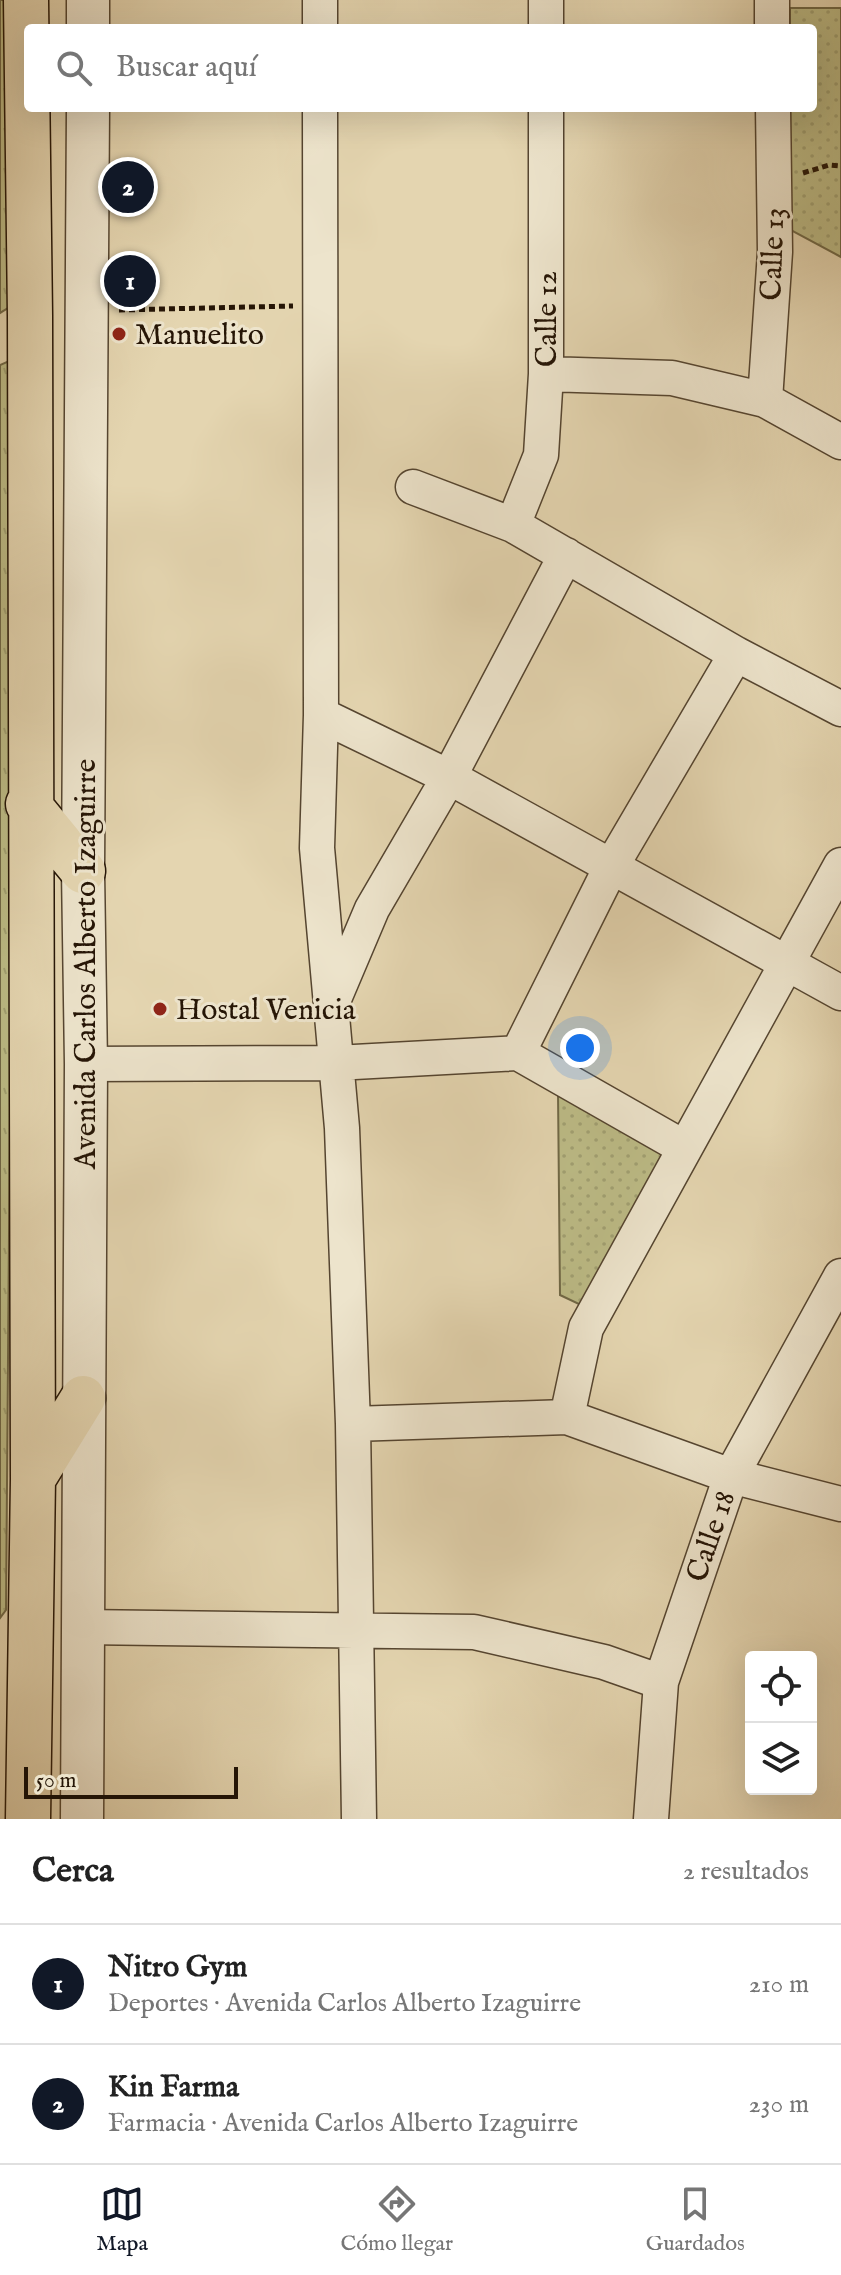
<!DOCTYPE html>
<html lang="es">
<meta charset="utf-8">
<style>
:root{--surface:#fff;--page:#f6f6f6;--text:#222;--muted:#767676;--line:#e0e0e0;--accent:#111827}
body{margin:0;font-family:"IM FELL English",serif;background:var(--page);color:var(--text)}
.controls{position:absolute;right:24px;bottom:24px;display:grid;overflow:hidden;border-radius:8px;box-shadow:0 8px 32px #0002}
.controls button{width:72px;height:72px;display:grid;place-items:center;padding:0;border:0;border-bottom:2px solid var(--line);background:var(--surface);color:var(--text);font:40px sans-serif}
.scale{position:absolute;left:24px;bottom:20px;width:214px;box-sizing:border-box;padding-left:8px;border:4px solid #251506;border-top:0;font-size:22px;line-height:28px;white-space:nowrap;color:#251506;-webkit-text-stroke:6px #ede4cc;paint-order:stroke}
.you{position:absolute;left:580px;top:1048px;width:28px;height:28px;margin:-20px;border:6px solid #fff;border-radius:50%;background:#1a73e8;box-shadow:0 0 0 12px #1a73e833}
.badge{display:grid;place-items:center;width:52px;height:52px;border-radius:50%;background:var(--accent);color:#fff;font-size:26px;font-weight:700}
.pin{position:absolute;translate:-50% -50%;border:4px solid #fff;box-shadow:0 2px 8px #0006}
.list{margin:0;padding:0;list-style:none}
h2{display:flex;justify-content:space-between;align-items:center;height:104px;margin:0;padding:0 32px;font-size:34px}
h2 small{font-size:26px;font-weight:400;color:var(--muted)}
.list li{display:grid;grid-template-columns:52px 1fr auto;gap:24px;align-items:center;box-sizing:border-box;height:120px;padding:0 32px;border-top:2px solid var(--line)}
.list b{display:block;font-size:30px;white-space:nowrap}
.list p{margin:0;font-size:26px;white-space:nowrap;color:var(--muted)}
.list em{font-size:26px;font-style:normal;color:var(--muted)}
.icon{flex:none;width:44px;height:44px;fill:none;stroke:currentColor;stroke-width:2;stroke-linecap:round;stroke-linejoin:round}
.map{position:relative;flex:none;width:841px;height:1819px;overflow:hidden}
.search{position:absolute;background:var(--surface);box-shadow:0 8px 32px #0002;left:24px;right:24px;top:24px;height:88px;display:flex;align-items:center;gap:20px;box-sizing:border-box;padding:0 28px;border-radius:8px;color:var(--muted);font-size:30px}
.sheet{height:344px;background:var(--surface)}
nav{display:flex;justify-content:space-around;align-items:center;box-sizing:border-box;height:112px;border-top:2px solid var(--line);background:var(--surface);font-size:22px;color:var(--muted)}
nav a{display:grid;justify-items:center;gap:4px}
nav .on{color:var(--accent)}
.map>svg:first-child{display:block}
</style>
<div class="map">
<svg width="841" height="1819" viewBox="0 0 841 1819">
<defs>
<pattern id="grass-tufts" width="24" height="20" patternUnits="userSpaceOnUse" patternTransform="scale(2)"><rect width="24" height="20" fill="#bcbb86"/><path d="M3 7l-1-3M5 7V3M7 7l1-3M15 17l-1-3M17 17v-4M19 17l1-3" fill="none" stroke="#a1a072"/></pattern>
<pattern id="park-dots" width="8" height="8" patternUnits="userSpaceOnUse" patternTransform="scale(2)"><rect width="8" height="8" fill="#bcbb86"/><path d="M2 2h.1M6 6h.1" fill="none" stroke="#a1a072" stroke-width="1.8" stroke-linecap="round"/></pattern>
</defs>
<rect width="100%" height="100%" fill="#e4d5b0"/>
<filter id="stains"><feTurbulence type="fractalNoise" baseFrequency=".0025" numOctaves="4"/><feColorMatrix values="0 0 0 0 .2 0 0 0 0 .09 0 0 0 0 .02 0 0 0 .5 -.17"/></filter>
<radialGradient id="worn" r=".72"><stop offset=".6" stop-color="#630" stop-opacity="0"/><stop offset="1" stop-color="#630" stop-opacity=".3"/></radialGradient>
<!-- grass -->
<path fill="url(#grass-tufts)" stroke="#706846" stroke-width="2" d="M0,0H11L16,303L0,313Z
M16,358L6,1610L0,1618V365Z"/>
<!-- park -->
<path fill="url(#park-dots)" stroke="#706846" stroke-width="2" d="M790,8H841V257L785,227L788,108H813V28H790Z
M558,1092L671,1154L583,1306L560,1295Z"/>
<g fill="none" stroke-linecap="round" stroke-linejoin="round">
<defs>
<path id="minor" d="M320,0V28
M546,0V28
M772,0V28
M320,108L321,715L317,848L342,1128L353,1424L359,1819
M546,374L672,378L765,400L841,442
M765,400L775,252L773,108
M413,487L513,525L736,654L841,709
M513,525L541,455L546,374V108
M321,715L449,777L841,993
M333,1001L372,909L449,777L566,555
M518,1053L611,867L736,654
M86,1064L336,1063L518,1053L683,1147
M567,1417L586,1328L841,865
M353,1424L567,1417L731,1476L841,1504
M81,1627L474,1632L604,1662L661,1682
M651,1819L661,1682L731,1476L841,1276"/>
<path id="tertiary" d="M88,0V28
M82,1819L86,1064L83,871L88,108"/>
<path id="primary" d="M26,0L30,316L33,1479L28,1819
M28,804L83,871
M33,1479L83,1398"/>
</defs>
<!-- minor casing -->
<use href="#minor" stroke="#554530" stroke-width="37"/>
<!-- tertiary casing -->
<use href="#tertiary" stroke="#554530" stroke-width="45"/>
<!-- primary casing -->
<use href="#primary" stroke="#251506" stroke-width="47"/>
<!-- path -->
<path stroke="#251506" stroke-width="5" stroke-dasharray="6 4" stroke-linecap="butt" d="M803,173L829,165L841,166
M119,310L293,306"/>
<!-- minor -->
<use href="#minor" stroke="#ede4cc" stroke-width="34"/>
<!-- tertiary -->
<use href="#tertiary" stroke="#ede4cc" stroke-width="42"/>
<!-- primary -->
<use href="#primary" stroke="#e4d5b0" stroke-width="44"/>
</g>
<!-- markers -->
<g fill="#8f2418" stroke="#ede4cc" stroke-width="3">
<circle cx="119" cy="334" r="8"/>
<circle cx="160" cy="1009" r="8"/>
</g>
<g text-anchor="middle" stroke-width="6" stroke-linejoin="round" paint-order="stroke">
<!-- street labels -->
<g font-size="30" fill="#251506" stroke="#ede4cc">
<text transform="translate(772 254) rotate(-88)" y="10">Calle 13</text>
<text transform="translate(546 319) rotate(-90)" y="10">Calle 12</text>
<text transform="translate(85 964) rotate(-90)" y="10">Avenida Carlos Alberto Izaguirre</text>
<text transform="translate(710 1536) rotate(-71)" y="10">Calle 18</text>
</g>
<!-- poi labels -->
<g font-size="30" fill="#251506" stroke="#ede4cc" text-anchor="start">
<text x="135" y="344">Manuelito</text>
<text x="176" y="1019">Hostal Venicia</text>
</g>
</g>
<rect width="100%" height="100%" filter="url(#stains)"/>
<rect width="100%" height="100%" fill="url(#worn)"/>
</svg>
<div class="controls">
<button><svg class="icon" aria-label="locate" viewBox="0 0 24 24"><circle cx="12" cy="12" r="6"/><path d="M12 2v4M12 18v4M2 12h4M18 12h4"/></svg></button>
<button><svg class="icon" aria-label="layers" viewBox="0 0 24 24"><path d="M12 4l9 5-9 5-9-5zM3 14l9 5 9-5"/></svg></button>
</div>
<div class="scale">50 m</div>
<div class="you"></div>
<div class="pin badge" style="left:130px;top:281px">1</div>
<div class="pin badge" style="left:128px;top:187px">2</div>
<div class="search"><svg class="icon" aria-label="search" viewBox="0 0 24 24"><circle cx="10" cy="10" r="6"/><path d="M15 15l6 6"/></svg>Buscar aquí</div>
</div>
<section class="sheet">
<h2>Cerca<small>2 resultados</small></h2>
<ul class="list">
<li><span class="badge">1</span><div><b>Nitro Gym</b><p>Deportes · Avenida Carlos Alberto Izaguirre</p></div><em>210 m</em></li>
<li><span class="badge">2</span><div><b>Kin Farma</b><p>Farmacia · Avenida Carlos Alberto Izaguirre</p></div><em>230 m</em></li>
</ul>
</section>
<nav>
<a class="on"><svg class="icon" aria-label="map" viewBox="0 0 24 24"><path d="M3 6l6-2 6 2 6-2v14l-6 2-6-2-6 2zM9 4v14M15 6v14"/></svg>Mapa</a>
<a><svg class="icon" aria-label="directions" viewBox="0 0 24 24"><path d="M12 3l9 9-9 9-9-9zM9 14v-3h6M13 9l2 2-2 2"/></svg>Cómo llegar</a>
<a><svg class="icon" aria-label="saved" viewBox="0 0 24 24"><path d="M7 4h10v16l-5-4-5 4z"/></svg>Guardados</a>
</nav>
